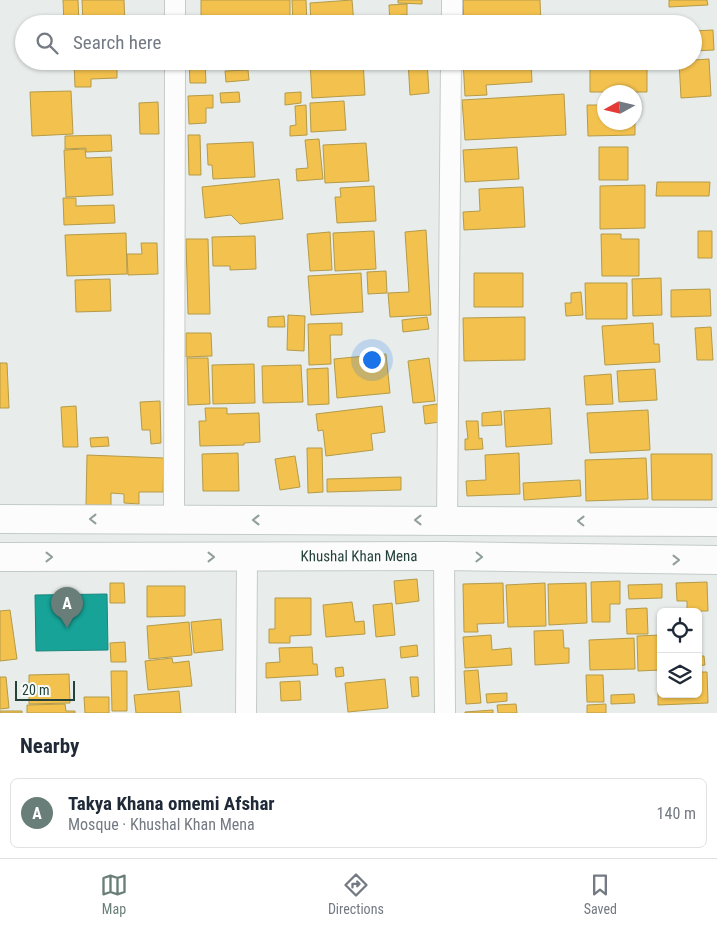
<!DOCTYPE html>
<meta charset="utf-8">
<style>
:root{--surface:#fff;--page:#f6f6f7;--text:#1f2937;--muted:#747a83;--line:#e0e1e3;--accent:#697e78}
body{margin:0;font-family:"Roboto Condensed",sans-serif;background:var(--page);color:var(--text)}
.controls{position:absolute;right:15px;bottom:15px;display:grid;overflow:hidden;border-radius:8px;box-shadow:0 1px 4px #0004}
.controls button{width:45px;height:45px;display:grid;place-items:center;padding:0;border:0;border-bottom:1px solid var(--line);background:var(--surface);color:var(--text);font:25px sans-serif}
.compass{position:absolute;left:597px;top:85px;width:45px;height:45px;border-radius:50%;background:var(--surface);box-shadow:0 1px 4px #0004;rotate:262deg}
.scale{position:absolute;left:15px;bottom:12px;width:60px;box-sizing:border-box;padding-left:5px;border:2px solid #24423a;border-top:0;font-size:14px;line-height:18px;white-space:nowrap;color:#24423a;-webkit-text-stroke:4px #f7fbf9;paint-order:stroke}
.you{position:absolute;left:371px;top:359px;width:18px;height:18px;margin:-12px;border:4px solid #fff;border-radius:50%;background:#1a73e8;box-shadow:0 0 0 8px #1a73e833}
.badge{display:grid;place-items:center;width:32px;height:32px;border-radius:50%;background:var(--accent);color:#fff;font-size:16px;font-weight:700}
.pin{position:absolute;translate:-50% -41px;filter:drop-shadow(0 1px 2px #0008)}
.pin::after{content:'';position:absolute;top:26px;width:18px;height:15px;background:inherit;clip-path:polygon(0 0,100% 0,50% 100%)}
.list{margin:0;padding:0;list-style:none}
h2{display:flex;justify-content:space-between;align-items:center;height:65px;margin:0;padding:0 20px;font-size:21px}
h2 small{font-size:16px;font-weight:400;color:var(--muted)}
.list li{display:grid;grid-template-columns:32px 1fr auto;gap:15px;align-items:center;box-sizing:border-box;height:70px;margin:0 10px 10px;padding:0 10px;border:1px solid var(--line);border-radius:8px}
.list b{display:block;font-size:19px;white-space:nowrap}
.list p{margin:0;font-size:16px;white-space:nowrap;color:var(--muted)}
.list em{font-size:16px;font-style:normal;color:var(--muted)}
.icon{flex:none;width:28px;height:28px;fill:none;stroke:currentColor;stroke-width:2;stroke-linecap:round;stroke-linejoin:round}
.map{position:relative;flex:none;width:717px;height:713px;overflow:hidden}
.search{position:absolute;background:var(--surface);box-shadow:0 1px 4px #0004;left:15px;right:15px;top:15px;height:55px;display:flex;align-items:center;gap:12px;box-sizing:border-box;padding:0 18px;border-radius:28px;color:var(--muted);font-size:19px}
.sheet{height:145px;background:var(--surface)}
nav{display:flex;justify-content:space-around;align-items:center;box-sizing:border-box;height:70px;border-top:1px solid var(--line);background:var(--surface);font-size:14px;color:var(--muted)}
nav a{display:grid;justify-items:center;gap:2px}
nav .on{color:var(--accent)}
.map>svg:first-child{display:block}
</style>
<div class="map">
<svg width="717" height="713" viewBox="0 0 717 713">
<rect width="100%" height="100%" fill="#e8edeb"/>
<!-- homes -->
<path fill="#f2c14e" stroke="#b49b48" d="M63,0H78L79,24H64Z
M82,0H124L125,24H83Z
M201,0H290V17H201Z
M292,0H306L307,23L293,24Z
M352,0L354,24H311L310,3Z
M398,0H422V4L398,3Z
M463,0H540L541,24H464Z
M669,0H707L708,5L669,7Z
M407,4V15H401L402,24H390L389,5Z
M713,30L714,50L693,51V31Z
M709,59L711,96L681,98L679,61Z
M74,61H117V78L91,79V87H75Z
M189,61H205L206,83H190Z
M310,61H363L365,95L312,98Z
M408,61H427L429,93L410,95Z
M463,61H531L532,82L486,85L487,95L465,96Z
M590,61H647V92H590Z
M248,70L249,80L226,82L225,71Z
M71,91L73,134L32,136L30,92Z
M239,92L240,102L221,103L220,93Z
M301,92V103L285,105V93Z
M564,94L566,135L465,140L462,100Z
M213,95V108H206V123L189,124L188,96Z
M344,101L346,130L311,132L310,103Z
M158,102L159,134H140L139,103Z
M306,105L307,135L290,136V126L296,125L295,106Z
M587,105H604V122H634L635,105V135L588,136Z
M111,135L112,151L86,152V148L65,149V136Z
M188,135H200L201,175H189Z
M319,139L323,179L297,181L296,169L308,168L305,140Z
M253,142L255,177L213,179L212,165H208L207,144Z
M366,143L369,181L325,183L323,145Z
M517,147L519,179L465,182L463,150Z
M599,147H628V180H599Z
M85,149L86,158L111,157L113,195L66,197L64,150Z
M279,179L283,219L240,224L231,215L205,218L202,187Z
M657,182H710L709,196H656Z
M645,185V228L600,229V186Z
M374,186L376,221L337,223L335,197H341L340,188Z
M523,187L525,227L464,230L463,212L480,211L479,189Z
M63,198H76V206L114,205L115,223L64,225Z
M426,230L431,315L390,317L388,293L409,292L405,232Z
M374,231L376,269L335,271L333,233Z
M698,231H712V258H698Z
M330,232L332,270L310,271L307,234Z
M126,233L127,274L67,276L65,235Z
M601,234H621V239H639V276H602Z
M255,236L256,269L230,270V266H213L212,237Z
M186,239H208L210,314H188Z
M141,243H157L158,274L128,275L127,254H142Z
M386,271L387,293L368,294L367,272Z
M361,273L363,312L311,315L308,276Z
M474,273H523V307H474Z
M661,278L662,315L633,316L632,279Z
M110,279L111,311L76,312L75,280Z
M585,283H627V319H586Z
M710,289L711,316L671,317V290Z
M581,292L583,315L566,316L565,303H571V293Z
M288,315L305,316L304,351L287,350Z
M284,316L285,327H268V317Z
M427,317L429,329L403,332L402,320Z
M525,317V360L464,361L463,318Z
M342,323V335H330L331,364L309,365L308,324Z
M653,323L654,344H659L660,362L605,365L602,326Z
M711,327L713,360H697L695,328Z
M186,333H211L212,356L186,357Z
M386,354L390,393L337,398L334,359Z
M187,358H208L210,404L188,405Z
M429,358L435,401L413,403L408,361Z
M0,363H7L9,408H0Z
M254,364L255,403L213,404L212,365Z
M301,365L303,402L263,403L262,366Z
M328,368L329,404L308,405L307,369Z
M655,369L657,400L619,402L617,371Z
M611,374L613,404L586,405L584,376Z
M160,401L161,443L151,444L150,430H142L140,402Z
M437,404L440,422L425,424L423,406Z
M76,406L78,447H63L61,407Z
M382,406L385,432L371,434L373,450L326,456L323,430L318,431L316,414Z
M205,408H227V414L259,413L260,442L244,443V445L200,446L199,421H206Z
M550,408L552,444L506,447L504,411Z
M648,410L650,450L590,453L587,413Z
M501,411L502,425L482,426V413Z
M466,421H478L479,439L482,438L483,449L465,450V439H468Z
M108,437L109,446L91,447L90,438Z
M307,448H322L323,492L308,493Z
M238,453L239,491H203L202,454Z
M519,453L520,494L467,496L466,481L486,480L485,455Z
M651,454H712V500H652Z
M87,455L164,458L163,492H139V504L124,503V494L111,493V505H86Z
M295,456L300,487L280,490L275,459Z
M646,458L648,499L586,501L585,460Z
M401,477V490L327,492V479Z
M580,480L581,496L524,500L523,483Z
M417,579L419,601L396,604L394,581Z
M620,581V604H610V622H592L591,582Z
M707,582L708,611H687V601H677L676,583Z
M110,583H124L125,603H110Z
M503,583L504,623L477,624L478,632H464L463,584Z
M545,583L546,626L508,627L506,585Z
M586,583L587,623L549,625L548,584Z
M662,584V598L629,599L628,585Z
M147,586H185V616L147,617Z
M275,598H311V635L290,636V643H269V629H275Z
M352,602L355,622L364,621L365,634L326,637L323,605Z
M392,603L395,635L376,637L373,605Z
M647,608L648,634H627L626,609Z
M10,610L17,659L0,661V611Z
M221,619L223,650L194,653L191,622Z
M189,622L192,655L149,659L147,626Z
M563,630L564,648H569V663L535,665L534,631Z
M491,635L492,650L511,648L512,665L465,668L463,637Z
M661,635V670L638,671L637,636Z
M634,638L635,669L590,670L589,640Z
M125,642L126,662H111L110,643Z
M417,645L418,656L401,658L400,647Z
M312,647L313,664H317L318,675L266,678V663L280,662L279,648Z
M698,656H704L705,665L698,666Z
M172,658L173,663L189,661L192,686L148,690L145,661Z
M343,667L344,676L336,677L335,668Z
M478,670L481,703L466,704L464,671Z
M111,671H127V711H112Z
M698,672H707L708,703L658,705V692L661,691V694H698Z
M69,674L70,703L29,704V675Z
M586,675H603L604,702H587Z
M0,677H6L9,708L0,709Z
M410,677H418L419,696L412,697Z
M385,679L388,708L348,712L345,683Z
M300,681L301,700L281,701L280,682Z
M179,691L181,713H136L134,695Z
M507,693V701L487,703L486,694Z
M634,694L635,703L611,704V695Z
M84,697H109V713H85Z
M65,704L66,711H75V713H27V705Z
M516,704L517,713H498L497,705Z
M606,704V713H587V705Z
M493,710V713H465V712Z
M0,711H22V713H0Z"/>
<!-- public -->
<path fill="#17a398" stroke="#1b867c" d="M107,594L108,650L36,651L35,595Z"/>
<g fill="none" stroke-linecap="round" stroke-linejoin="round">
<defs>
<path id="street" d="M175,24V0
M452,24V0
M174,519L175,61
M447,520L451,61
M444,556L445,713
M246,713L247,557"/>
<g id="secondary">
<path d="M0,519L717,522"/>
<path id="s1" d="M0,557L444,556L717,560"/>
</g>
</defs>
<!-- street casing -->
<use href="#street" stroke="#c5cac8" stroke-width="22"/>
<!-- secondary casing -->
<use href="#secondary" stroke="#c3cbc8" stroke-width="30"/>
<!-- street -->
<use href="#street" stroke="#fcfcfc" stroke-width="20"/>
<!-- secondary -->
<use href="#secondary" stroke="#fcfcfc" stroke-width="28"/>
</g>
<!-- one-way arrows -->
<defs><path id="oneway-chevron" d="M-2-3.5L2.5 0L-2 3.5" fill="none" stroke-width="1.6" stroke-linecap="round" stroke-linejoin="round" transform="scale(1.25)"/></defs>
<g stroke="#909f9b">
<use href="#oneway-chevron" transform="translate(93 519) rotate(-180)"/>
<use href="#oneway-chevron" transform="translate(256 520) rotate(-180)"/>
<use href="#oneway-chevron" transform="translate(418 520) rotate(-180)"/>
<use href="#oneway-chevron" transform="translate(581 521) rotate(-179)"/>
<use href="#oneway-chevron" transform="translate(49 557)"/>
<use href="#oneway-chevron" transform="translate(211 557)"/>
<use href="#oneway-chevron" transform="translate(479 557) rotate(1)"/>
<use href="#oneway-chevron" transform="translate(676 560)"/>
</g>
<g text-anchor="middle" stroke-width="5" stroke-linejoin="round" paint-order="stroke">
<!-- street labels -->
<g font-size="15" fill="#24423a" stroke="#f7fbf9">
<text dy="5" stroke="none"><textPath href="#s1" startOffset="359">Khushal Khan Mena</textPath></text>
</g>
</g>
</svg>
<div class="controls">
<button><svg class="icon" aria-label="locate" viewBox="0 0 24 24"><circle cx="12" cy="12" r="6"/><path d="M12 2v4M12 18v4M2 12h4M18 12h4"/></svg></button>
<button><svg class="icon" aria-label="layers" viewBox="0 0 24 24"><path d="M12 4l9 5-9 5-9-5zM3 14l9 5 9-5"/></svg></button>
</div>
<svg class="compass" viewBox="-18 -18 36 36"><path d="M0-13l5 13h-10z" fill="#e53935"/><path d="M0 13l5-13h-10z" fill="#747a83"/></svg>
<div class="scale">20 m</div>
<div class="you"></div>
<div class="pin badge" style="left:67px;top:628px">A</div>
<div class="search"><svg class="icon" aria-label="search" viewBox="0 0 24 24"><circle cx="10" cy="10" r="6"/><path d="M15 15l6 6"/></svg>Search here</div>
</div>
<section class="sheet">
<h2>Nearby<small></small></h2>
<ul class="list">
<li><span class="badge">A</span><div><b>Takya Khana omemi Afshar</b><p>Mosque · Khushal Khan Mena</p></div><em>140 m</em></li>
</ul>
</section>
<nav>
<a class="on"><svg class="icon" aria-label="map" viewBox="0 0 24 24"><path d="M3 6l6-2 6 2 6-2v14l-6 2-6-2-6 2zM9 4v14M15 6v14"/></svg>Map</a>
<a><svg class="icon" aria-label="directions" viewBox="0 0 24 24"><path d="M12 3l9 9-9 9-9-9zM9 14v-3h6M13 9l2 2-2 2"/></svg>Directions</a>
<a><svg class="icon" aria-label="saved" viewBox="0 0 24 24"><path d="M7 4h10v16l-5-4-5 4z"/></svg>Saved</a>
</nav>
